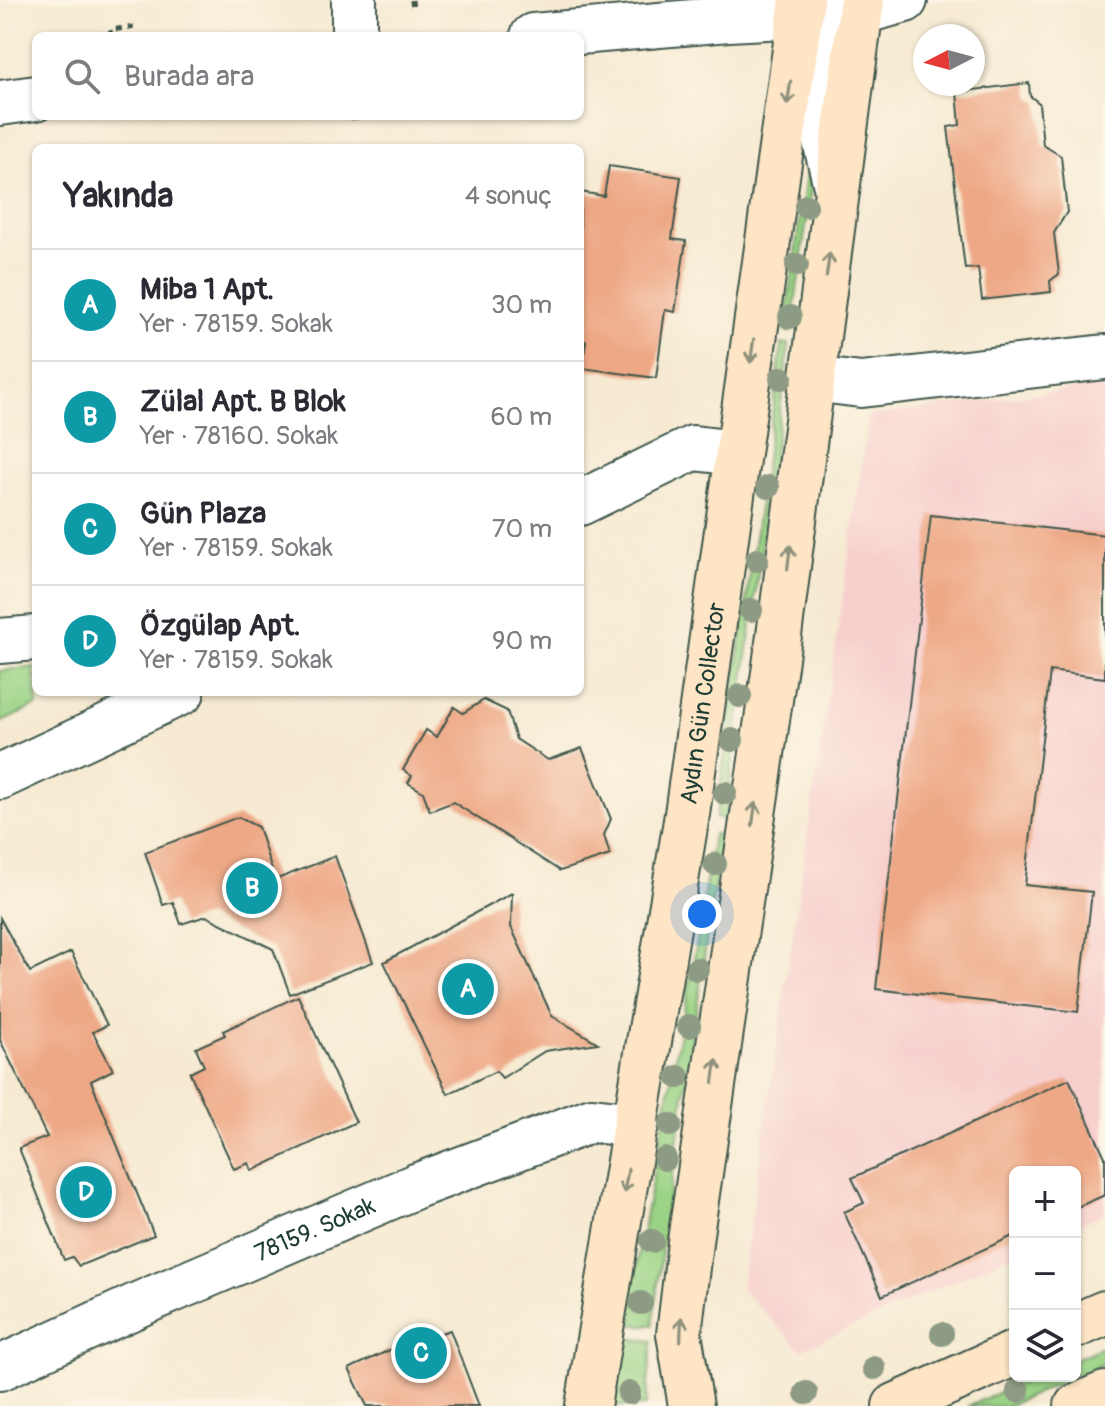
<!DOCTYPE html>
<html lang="tr">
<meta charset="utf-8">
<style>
:root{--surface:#fff;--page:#f7f7f7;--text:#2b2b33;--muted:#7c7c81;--line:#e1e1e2;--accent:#d1495b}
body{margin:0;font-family:Pangolin,sans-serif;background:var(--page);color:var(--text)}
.controls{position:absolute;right:24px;bottom:24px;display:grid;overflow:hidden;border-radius:12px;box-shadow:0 2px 6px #0004}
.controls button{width:72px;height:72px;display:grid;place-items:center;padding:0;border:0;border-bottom:2px solid var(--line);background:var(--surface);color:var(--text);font:40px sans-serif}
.compass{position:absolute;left:913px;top:24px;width:72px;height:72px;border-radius:50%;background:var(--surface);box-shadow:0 2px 6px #0004;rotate:264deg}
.you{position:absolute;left:702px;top:914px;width:28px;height:28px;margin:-20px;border:6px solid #fff;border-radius:50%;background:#1a73e8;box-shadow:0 0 0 12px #1a73e833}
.badge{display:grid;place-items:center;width:52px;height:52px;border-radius:50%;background:var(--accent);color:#fff;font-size:26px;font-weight:700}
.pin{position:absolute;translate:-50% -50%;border:4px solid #fff;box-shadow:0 2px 8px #0006}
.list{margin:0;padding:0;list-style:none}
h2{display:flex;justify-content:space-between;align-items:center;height:104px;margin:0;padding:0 32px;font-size:34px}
h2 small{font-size:26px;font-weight:400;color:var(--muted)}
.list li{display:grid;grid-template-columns:52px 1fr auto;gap:24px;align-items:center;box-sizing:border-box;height:112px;padding:0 32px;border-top:2px solid var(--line)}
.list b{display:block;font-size:30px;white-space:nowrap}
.list p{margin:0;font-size:26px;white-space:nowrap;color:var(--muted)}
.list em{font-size:26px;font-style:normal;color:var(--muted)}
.icon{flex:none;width:44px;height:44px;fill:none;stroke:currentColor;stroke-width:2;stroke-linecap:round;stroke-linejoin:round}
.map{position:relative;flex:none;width:1105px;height:1406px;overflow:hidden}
.search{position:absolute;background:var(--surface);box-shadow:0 2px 6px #0004;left:32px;top:32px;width:552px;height:88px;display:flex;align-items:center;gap:20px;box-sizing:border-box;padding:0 28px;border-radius:12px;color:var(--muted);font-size:30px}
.panel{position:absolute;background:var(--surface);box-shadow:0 2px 6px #0004;left:32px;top:144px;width:552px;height:552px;border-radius:12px}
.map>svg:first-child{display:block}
</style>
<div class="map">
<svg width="1105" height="1406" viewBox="0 0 1105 1406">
<rect width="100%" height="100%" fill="#fcf5e5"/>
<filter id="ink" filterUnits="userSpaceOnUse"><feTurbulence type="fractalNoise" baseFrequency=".0125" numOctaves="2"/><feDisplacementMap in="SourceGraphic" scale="16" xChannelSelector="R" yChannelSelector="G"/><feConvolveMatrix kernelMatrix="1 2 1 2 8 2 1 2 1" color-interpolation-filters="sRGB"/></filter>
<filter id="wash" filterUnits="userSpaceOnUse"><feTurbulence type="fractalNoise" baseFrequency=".006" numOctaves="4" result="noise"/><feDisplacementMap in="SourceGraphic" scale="32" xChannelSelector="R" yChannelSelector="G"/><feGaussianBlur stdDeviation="1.8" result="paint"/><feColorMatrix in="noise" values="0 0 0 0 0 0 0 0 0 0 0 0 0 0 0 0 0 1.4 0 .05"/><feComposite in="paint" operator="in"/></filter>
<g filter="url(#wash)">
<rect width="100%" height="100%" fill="#f6ead2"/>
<!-- built -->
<path fill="#f7d0ce" d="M1105,385V1213L1075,1226V1172H1015V1253L801,1350L741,1289L869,416Z"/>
<!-- green -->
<path fill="#9ad385" stroke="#5c885c" stroke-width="2" d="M812,133H819L791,332L784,331Z
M782,344H789L725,819L716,818Z
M34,667L38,705L0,723V671Z
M713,834L722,835L664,1231L653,1325H625L697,942Z
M622,1338L652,1341L646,1406H609Z
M1105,1346V1363L1007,1406H968L1037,1376H1075V1359Z"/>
<g id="blocks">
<!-- building -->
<path fill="#eea886" d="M1029,83L1030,96L1039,103L1043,145L1061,156L1067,212L1054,233L1059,274L1050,281L1051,292L982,300L978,268L965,269L948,127L960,125L957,92Z
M609,166L681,177L672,239L686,241L675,312L665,310L656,378L582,368L586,341L580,340V192L604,196Z
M931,515L1105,535V678L1050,671L1025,885L1092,892L1078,1012L876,989Z
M484,700L507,711L516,739L548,760L582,748L611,819L604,835L610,855L560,871L453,802L430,811L423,792L408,783L412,776L403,770L426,730L437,737L454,707L463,713Z
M238,817L258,827L275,880L335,856L373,962L290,994L273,949L206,916L181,924L173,902L163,905L145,852Z
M512,893L511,927L552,1016L598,1043L545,1051L502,1078L496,1071L448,1094L384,962Z
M0,918L30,972L71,952L107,1025L93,1032L113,1070L91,1081L154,1235L79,1266L72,1257L64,1260L19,1148L47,1137L0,1040Z
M298,996L356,1122L252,1171L249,1163L234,1169L190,1073L204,1066L196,1048L225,1035L223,1031Z
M1069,1079L1105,1157V1195L1075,1208V1172H1015V1235L882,1296L844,1212L864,1203L852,1178Z
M450,1330L479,1406H367L349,1369L428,1332L432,1336Z"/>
</g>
</g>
<g filter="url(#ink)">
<use href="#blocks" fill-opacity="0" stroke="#3f574c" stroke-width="2"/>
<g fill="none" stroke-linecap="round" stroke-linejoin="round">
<defs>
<g id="minor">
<path d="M832,0L819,116L837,190"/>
<path d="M354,36V0"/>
<path d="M533,36L728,19L861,12L905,0"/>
<path d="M0,103L36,98"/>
<path d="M812,379L861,385L1105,357"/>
<path d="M580,503L693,448L737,453"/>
<path d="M0,641L36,638"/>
<path d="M0,777L182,692"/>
<path id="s1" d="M0,1368L142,1303L416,1186L592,1120L636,1125"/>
</g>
<g id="secondary">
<path d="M1075,1326L1105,1313"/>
<path id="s2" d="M588,1406L686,821L802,0"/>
<path d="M691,1406L679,1334L691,1234L775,666L862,0"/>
<path d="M895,1406L1015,1353"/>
<path d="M1077,1406L1105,1394"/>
</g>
</defs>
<!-- minor casing -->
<use href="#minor" stroke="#3f574c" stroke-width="48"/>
<!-- secondary casing -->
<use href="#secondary" stroke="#3f574c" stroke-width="48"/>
<!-- path -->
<path stroke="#3f574c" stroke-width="5" stroke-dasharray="6 6" stroke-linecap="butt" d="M412,0L413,11
M111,36L110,30L135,27
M351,118L363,116"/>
<!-- minor -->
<use href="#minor" stroke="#fff" stroke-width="44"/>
<!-- secondary -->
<use href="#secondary" stroke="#fde5c5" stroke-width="44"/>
</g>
<!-- trees -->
<g fill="#8e9b84">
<circle cx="806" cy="206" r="12"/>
<circle cx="797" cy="265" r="12"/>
<circle cx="790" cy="317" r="12"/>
<circle cx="781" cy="378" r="12"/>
<circle cx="768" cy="487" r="12"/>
<circle cx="757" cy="560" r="12"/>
<circle cx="751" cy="610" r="12"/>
<circle cx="740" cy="696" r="12"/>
<circle cx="732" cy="740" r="12"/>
<circle cx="725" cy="793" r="12"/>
<circle cx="715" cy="864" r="12"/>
<circle cx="706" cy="908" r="12"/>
<circle cx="697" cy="969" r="12"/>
<circle cx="689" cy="1026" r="12"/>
<circle cx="678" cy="1077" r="12"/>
<circle cx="670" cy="1125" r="12"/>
<circle cx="665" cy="1159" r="12"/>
<circle cx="652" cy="1241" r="12"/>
<circle cx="641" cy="1303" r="12"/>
<circle cx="942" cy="1334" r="12"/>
<circle cx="874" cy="1368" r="12"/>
<circle cx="1018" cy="1391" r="12"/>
<circle cx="629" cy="1393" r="12"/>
<circle cx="806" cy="1393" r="12"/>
</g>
<!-- one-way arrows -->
<defs><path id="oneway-shaft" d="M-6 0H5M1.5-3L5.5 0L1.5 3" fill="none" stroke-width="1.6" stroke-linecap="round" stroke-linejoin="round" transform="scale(2)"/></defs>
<g stroke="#8e917c">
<use href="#oneway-shaft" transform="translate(789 93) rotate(98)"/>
<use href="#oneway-shaft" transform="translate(828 265) rotate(-82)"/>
<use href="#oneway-shaft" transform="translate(752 351) rotate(98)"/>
<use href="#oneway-shaft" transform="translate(789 557) rotate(-83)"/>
<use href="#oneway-shaft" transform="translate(754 814) rotate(-82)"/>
<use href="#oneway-shaft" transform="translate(715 1071) rotate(-82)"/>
<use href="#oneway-shaft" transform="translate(626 1181) rotate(100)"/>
<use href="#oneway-shaft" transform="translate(681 1329) rotate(-88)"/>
</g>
</g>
<g text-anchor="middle" stroke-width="7" stroke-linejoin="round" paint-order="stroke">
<!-- street labels -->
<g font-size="24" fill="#1f3d34" stroke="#fcf5e5">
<text dy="8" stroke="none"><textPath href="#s2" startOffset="712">Aydın Gün Collector</textPath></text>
<text dy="8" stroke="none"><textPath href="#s1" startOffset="344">78159. Sokak</textPath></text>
</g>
</g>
</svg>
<div class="controls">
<button>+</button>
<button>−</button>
<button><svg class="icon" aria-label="layers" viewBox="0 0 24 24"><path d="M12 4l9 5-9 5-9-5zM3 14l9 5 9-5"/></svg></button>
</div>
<svg class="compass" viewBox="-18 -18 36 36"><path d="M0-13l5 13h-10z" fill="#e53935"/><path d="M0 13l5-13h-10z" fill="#7c7c81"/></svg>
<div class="you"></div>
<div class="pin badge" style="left:468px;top:989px;background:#0f9aa8">A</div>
<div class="pin badge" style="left:252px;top:888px;background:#0f9aa8">B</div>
<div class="pin badge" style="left:421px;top:1353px;background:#0f9aa8">C</div>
<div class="pin badge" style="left:86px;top:1192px;background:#0f9aa8">D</div>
<div class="search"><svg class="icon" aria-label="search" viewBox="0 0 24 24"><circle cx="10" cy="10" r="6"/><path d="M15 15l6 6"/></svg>Burada ara</div>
<section class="panel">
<h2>Yakında<small>4 sonuç</small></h2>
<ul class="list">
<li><span class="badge" style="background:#0f9aa8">A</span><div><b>Miba 1 Apt.</b><p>Yer · 78159. Sokak</p></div><em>30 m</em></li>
<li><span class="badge" style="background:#0f9aa8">B</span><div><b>Zülal Apt. B Blok</b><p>Yer · 78160. Sokak</p></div><em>60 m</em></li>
<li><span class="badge" style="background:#0f9aa8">C</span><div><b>Gün Plaza</b><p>Yer · 78159. Sokak</p></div><em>70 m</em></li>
<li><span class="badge" style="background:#0f9aa8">D</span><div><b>Özgülap Apt.</b><p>Yer · 78159. Sokak</p></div><em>90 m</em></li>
</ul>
</section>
</div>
